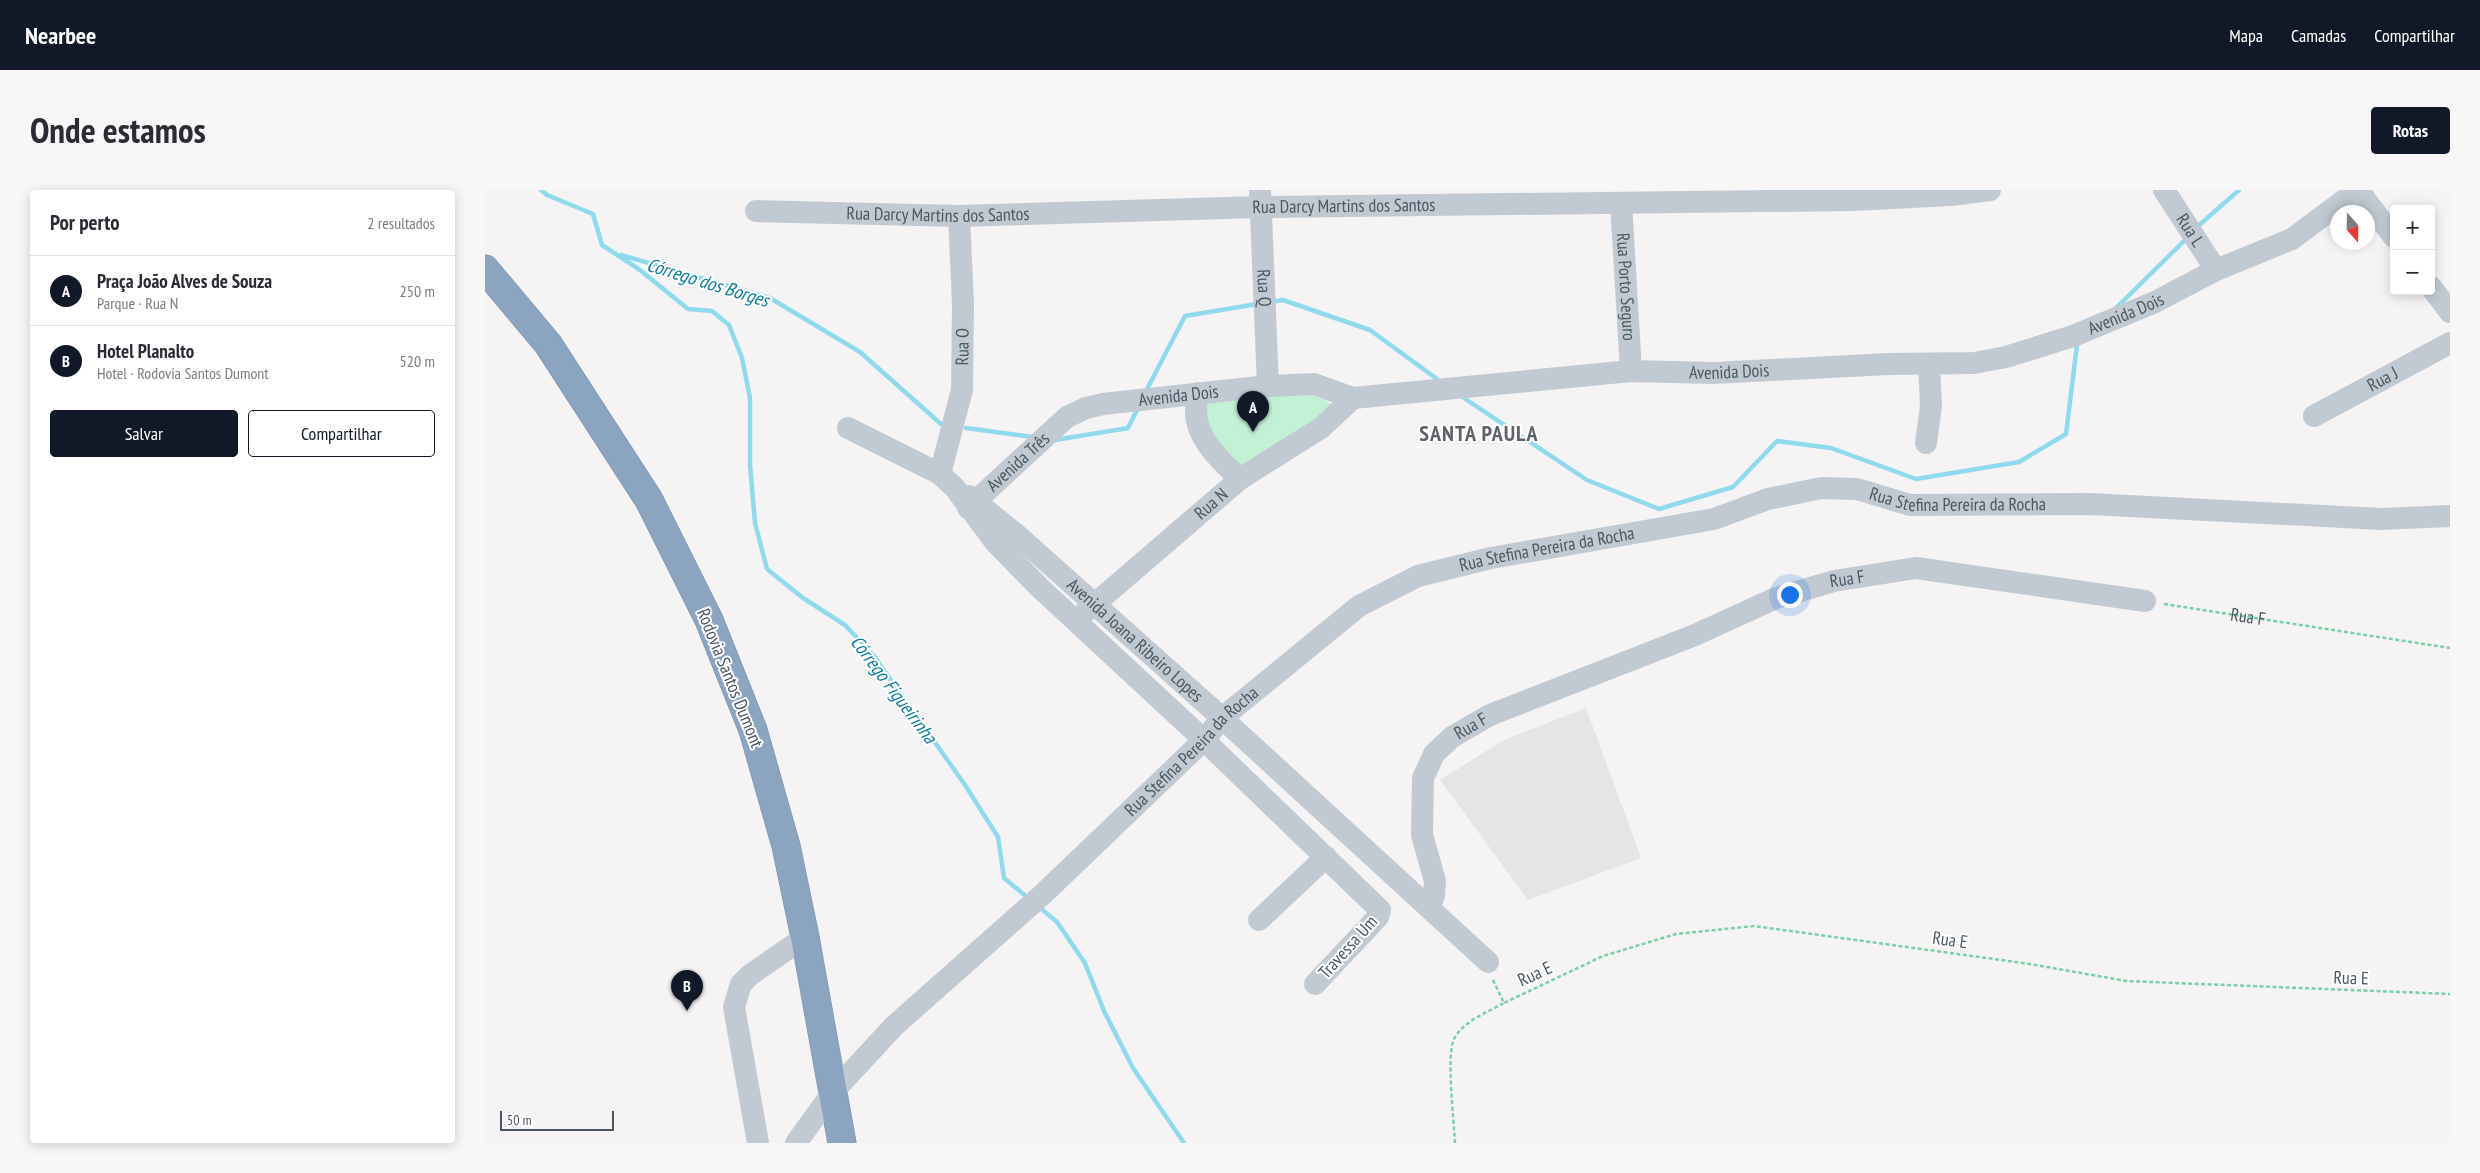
<!DOCTYPE html>
<html lang="pt">
<meta charset="utf-8">
<style>
:root{--surface:#fff;--page:#f7f7f7;--text:#2b2b33;--muted:#7c7c81;--line:#e1e1e2;--accent:#111827}
body{margin:0;font-family:"PT Sans Narrow",sans-serif;background:var(--page);color:var(--text)}
.controls{position:absolute;right:15px;top:15px;display:grid;overflow:hidden;border-radius:5px;box-shadow:0 2px 12px #0003}
.controls button{width:45px;height:45px;display:grid;place-items:center;padding:0;border:0;border-bottom:1px solid var(--line);background:var(--surface);color:var(--text);font:25px sans-serif}
.compass{position:absolute;left:1845px;top:15px;width:45px;height:45px;border-radius:50%;background:var(--surface);box-shadow:0 2px 12px #0003;rotate:160deg}
.scale{position:absolute;left:15px;bottom:12px;width:114px;box-sizing:border-box;padding-left:5px;border:2px solid #4a5661;border-top:0;font-size:14px;line-height:18px;white-space:nowrap;color:#4a5661;-webkit-text-stroke:4px #fff;paint-order:stroke}
.you{position:absolute;left:1304px;top:404px;width:18px;height:18px;margin:-12px;border:4px solid #fff;border-radius:50%;background:#1a73e8;box-shadow:0 0 0 8px #1a73e833}
.badge{display:grid;place-items:center;width:32px;height:32px;border-radius:50%;background:var(--accent);color:#fff;font-size:16px;font-weight:700}
.pin{position:absolute;translate:-50% -41px;filter:drop-shadow(0 1px 2px #0008)}
.pin::after{content:'';position:absolute;top:26px;width:18px;height:15px;background:inherit;clip-path:polygon(0 0,100% 0,50% 100%)}
.list{margin:0;padding:0;list-style:none}
h2{display:flex;justify-content:space-between;align-items:center;height:65px;margin:0;padding:0 20px;font-size:21px}
h2 small{font-size:16px;font-weight:400;color:var(--muted)}
.list li{display:grid;grid-template-columns:32px 1fr auto;gap:15px;align-items:center;box-sizing:border-box;height:70px;padding:0 20px;border-top:1px solid var(--line)}
.list b{display:block;font-size:19px;white-space:nowrap}
.list p{margin:0;font-size:16px;white-space:nowrap;color:var(--muted)}
.list em{font-size:16px;font-style:normal;color:var(--muted)}
.actions{display:flex;gap:10px;padding:15px 20px}
.actions a{flex:1;padding:11px 0;border:1px solid var(--accent);border-radius:5px;text-align:center;font-size:18px;color:var(--accent)}
.actions .main{background:var(--accent);color:#fff}
.map{position:relative;flex:none;width:1965px;height:953px;overflow:hidden;border-radius:5px}
header{display:flex;align-items:center;gap:30px;box-sizing:border-box;height:70px;padding:0 25px;background:var(--accent);color:#fff}
header strong{font-size:24px}
nav{display:flex;gap:28px;margin-inline-start:auto;font-size:18px}
.intro{display:flex;align-items:center;justify-content:space-between;box-sizing:border-box;height:120px;padding:0 30px}
h1{margin:0;font-size:35px}
.button{padding:12px 22px;border-radius:5px;background:var(--accent);color:#fff;font-size:18px;font-weight:700}
main{display:flex;gap:30px;padding:0 30px}
aside{flex:1;background:var(--surface);border-radius:5px;box-shadow:0 2px 12px #0003}
.map>svg:first-child{display:block}
</style>
<header>
<strong>Nearbee</strong>
<nav><a>Mapa</a><a>Camadas</a><a>Compartilhar</a></nav>
</header>
<div class="intro"><h1>Onde estamos</h1><a class="button">Rotas</a></div>
<main>
<aside>
<h2>Por perto<small>2 resultados</small></h2>
<ul class="list">
<li><span class="badge">A</span><div><b>Praça João Alves de Souza</b><p>Parque · Rua N</p></div><em>250 m</em></li>
<li><span class="badge">B</span><div><b>Hotel Planalto</b><p>Hotel · Rodovia Santos Dumont</p></div><em>520 m</em></li>
</ul>
<div class="actions"><a class="main">Salvar</a><a>Compartilhar</a></div>
</aside>
<div class="map">
<svg width="1965" height="953" viewBox="0 0 1965 953">
<rect width="100%" height="100%" fill="#f5f3f3"/>
<!-- education -->
<path fill="#e6e4e5" d="M1101,518L1156,668L1043,710L955,590L1019,550Z"/>
<!-- green -->
<path fill="#c3f1d5" d="M821,203L841,210L846,214L842,222L755,278L716,233L720,207Z"/>
<g fill="none" stroke-linecap="round" stroke-linejoin="round">
<!-- stream -->
<path stroke="#90daee" stroke-width="4.5" d="M56,0L62,5L108,24L117,55L155,80L203,119L227,121L244,135L257,168L265,208V275L270,333L282,379L318,408L360,435L389,466L480,595L513,647L519,688L543,708
M1712,37L1754,0
M136,65L285,108L375,162L456,234
M785,112L798,110L885,140L952,189
M1630,119L1698,52
M661,201L700,126L772,114
M979,208L1102,290L1174,319L1248,297L1292,251L1346,258L1431,289L1534,272L1581,244L1592,155
M481,238L548,247
M570,250L643,238L653,218
M554,717L572,732L600,773L619,821L648,878L699,953"/>
<defs>
<path id="highway" d="M0,79L63,154L164,310L224,430L268,540L301,656L320,747L357,953"/>
</defs>
<!-- highway casing -->
<use href="#highway" stroke="#7690ad" stroke-width="29"/>
<!-- path -->
<g stroke="#7ad0a6" stroke-width="2.5" stroke-dasharray="4 2.5" stroke-linecap="butt">
<path id="s1" d="M1679,414L1965,458"/>
<path d="M1008,790L1019,813L1118,766L1191,744L1269,736L1545,774L1641,791L1965,804"/>
<path d="M970,953C969,932 961,865 969,849C978,831 1003,822 1019,813"/>
</g>
<!-- minor -->
<g stroke="#c1cad2" stroke-width="22">
<path id="s2" d="M775,0L783,196"/>
<path id="s3" d="M1679,0L1731,80"/>
<path d="M1873,0L1909,47"/>
<path id="s4" d="M1136,13L1146,181"/>
<path id="s5" d="M271,21L474,26L775,17L1369,10L1466,5L1505,0"/>
<path d="M1946,97L1965,122"/>
<path d="M713,203C712,209 711,216 711,222C711,249 738,273 755,289"/>
<path id="s6" d="M1829,226L1965,153"/>
<path d="M363,238L455,284L470,298L510,352L554,397L719,550L895,720L893,727L830,794"/>
<path d="M1441,253L1446,216L1444,175"/>
<path id="s7" d="M455,284L477,200L478,114L474,26"/>
<path id="s8" d="M484,306L532,345L737,528L1003,772"/>
<path id="s9" d="M483,318L582,227L601,218L618,214L783,196L829,194L868,208L1146,181L1229,183L1403,174L1489,173L1521,167L1588,146L1670,112L1731,80L1807,49L1873,0"/>
<path id="s10" d="M598,424L755,289L836,238L868,208"/>
<path id="s11" d="M944,716L949,706L950,691L937,645L938,588L949,564L967,547L1005,525L1210,445L1291,408L1349,391L1431,378L1660,411"/>
<path d="M774,730L841,667"/>
<path d="M273,953L249,817L256,794L265,785L320,747"/>
<path id="s12" d="M311,953L348,902L409,836L557,705L719,550L737,528L874,416L933,386L1006,368L1229,329L1283,309L1336,298L1372,299L1425,315L1605,314L1896,329L1965,326"/>
</g>
<!-- highway -->
<use href="#highway" stroke="#8ba5c1" stroke-width="28"/>
</g>
<g text-anchor="middle" stroke-width="4" stroke-linejoin="round" paint-order="stroke">
<!-- street labels -->
<g font-size="18" fill="#4a5661" stroke="#fff">
<text dy="6" stroke="none"><textPath href="#s5" startOffset="588">Rua Darcy Martins dos Santos</textPath></text>
<text dy="6" stroke="none"><textPath href="#s5" startOffset="182">Rua Darcy Martins dos Santos</textPath></text>
<text dy="6" stroke="none"><textPath href="#s3" startOffset="48">Rua L</textPath></text>
<text dy="6" stroke="none"><textPath href="#s4" startOffset="84">Rua Porto Seguro</textPath></text>
<text dy="6" stroke="none"><textPath href="#s2" startOffset="98">Rua Q</textPath></text>
<text dy="6" stroke="none"><textPath href="#s9" startOffset="1209">Avenida Dois</textPath></text>
<text dy="6" stroke="none"><textPath href="#s7" startOffset="130">Rua O</textPath></text>
<text dy="6" stroke="none"><textPath href="#s9" startOffset="804">Avenida Dois</textPath></text>
<text dy="6" stroke="none"><textPath href="#s6" startOffset="78">Rua J</textPath></text>
<text dy="6" stroke="none"><textPath href="#s9" startOffset="249">Avenida Dois</textPath></text>
<text dy="6" stroke="none"><textPath href="#s9" startOffset="68">Avenida Três</textPath></text>
<text dy="6" stroke="none"><textPath href="#s12" startOffset="1398">Rua Stefina Pereira da Rocha</textPath></text>
<text dy="6" stroke="none"><textPath href="#s10" startOffset="169">Rua N</textPath></text>
<text dy="6" stroke="none"><textPath href="#s12" startOffset="978">Rua Stefina Pereira da Rocha</textPath></text>
<text dy="6" stroke="none"><textPath href="#s11" startOffset="609">Rua F</textPath></text>
<text dy="6" stroke="none"><textPath href="#s1" startOffset="85">Rua F</textPath></text>
<text dy="6" stroke="none"><textPath href="#s8" startOffset="220">Avenida Joana Ribeiro Lopes</textPath></text>
<text transform="translate(245 488) rotate(68)" y="6">Rodovia Santos Dumont</text>
<text dy="6" stroke="none"><textPath href="#s11" startOffset="204">Rua F</textPath></text>
<text dy="6" stroke="none"><textPath href="#s12" startOffset="558">Rua Stefina Pereira da Rocha</textPath></text>
<text transform="translate(1465 750) rotate(8)" y="6">Rua E</text>
<text transform="translate(863 757) rotate(-48)" y="6">Travessa Um</text>
<text transform="translate(1050 784) rotate(-25)" y="6">Rua E</text>
<text transform="translate(1866 788) rotate(2)" y="6">Rua E</text>
</g>
<!-- water labels -->
<g font-size="19" font-style="italic" fill="#0c7c9b" stroke="#fff">
<text transform="translate(223 92) rotate(17)" y="7">Córrego dos Borges</text>
<text transform="translate(409 499) rotate(53)" y="7">Córrego Figueirinha</text>
</g>
<!-- district labels -->
<g font-size="22" font-weight="bold" letter-spacing="1" fill="#5f6368" stroke="#fff">
<text x="994" y="251">SANTA PAULA</text>
</g>
</g>
</svg>
<div class="controls">
<button>+</button>
<button>−</button>
</div>
<svg class="compass" viewBox="-18 -18 36 36"><path d="M0-13l5 13h-10z" fill="#e53935"/><path d="M0 13l5-13h-10z" fill="#7c7c81"/></svg>
<div class="scale">50 m</div>
<div class="you"></div>
<div class="pin badge" style="left:768px;top:242px">A</div>
<div class="pin badge" style="left:202px;top:821px">B</div>
</div>
</main>
